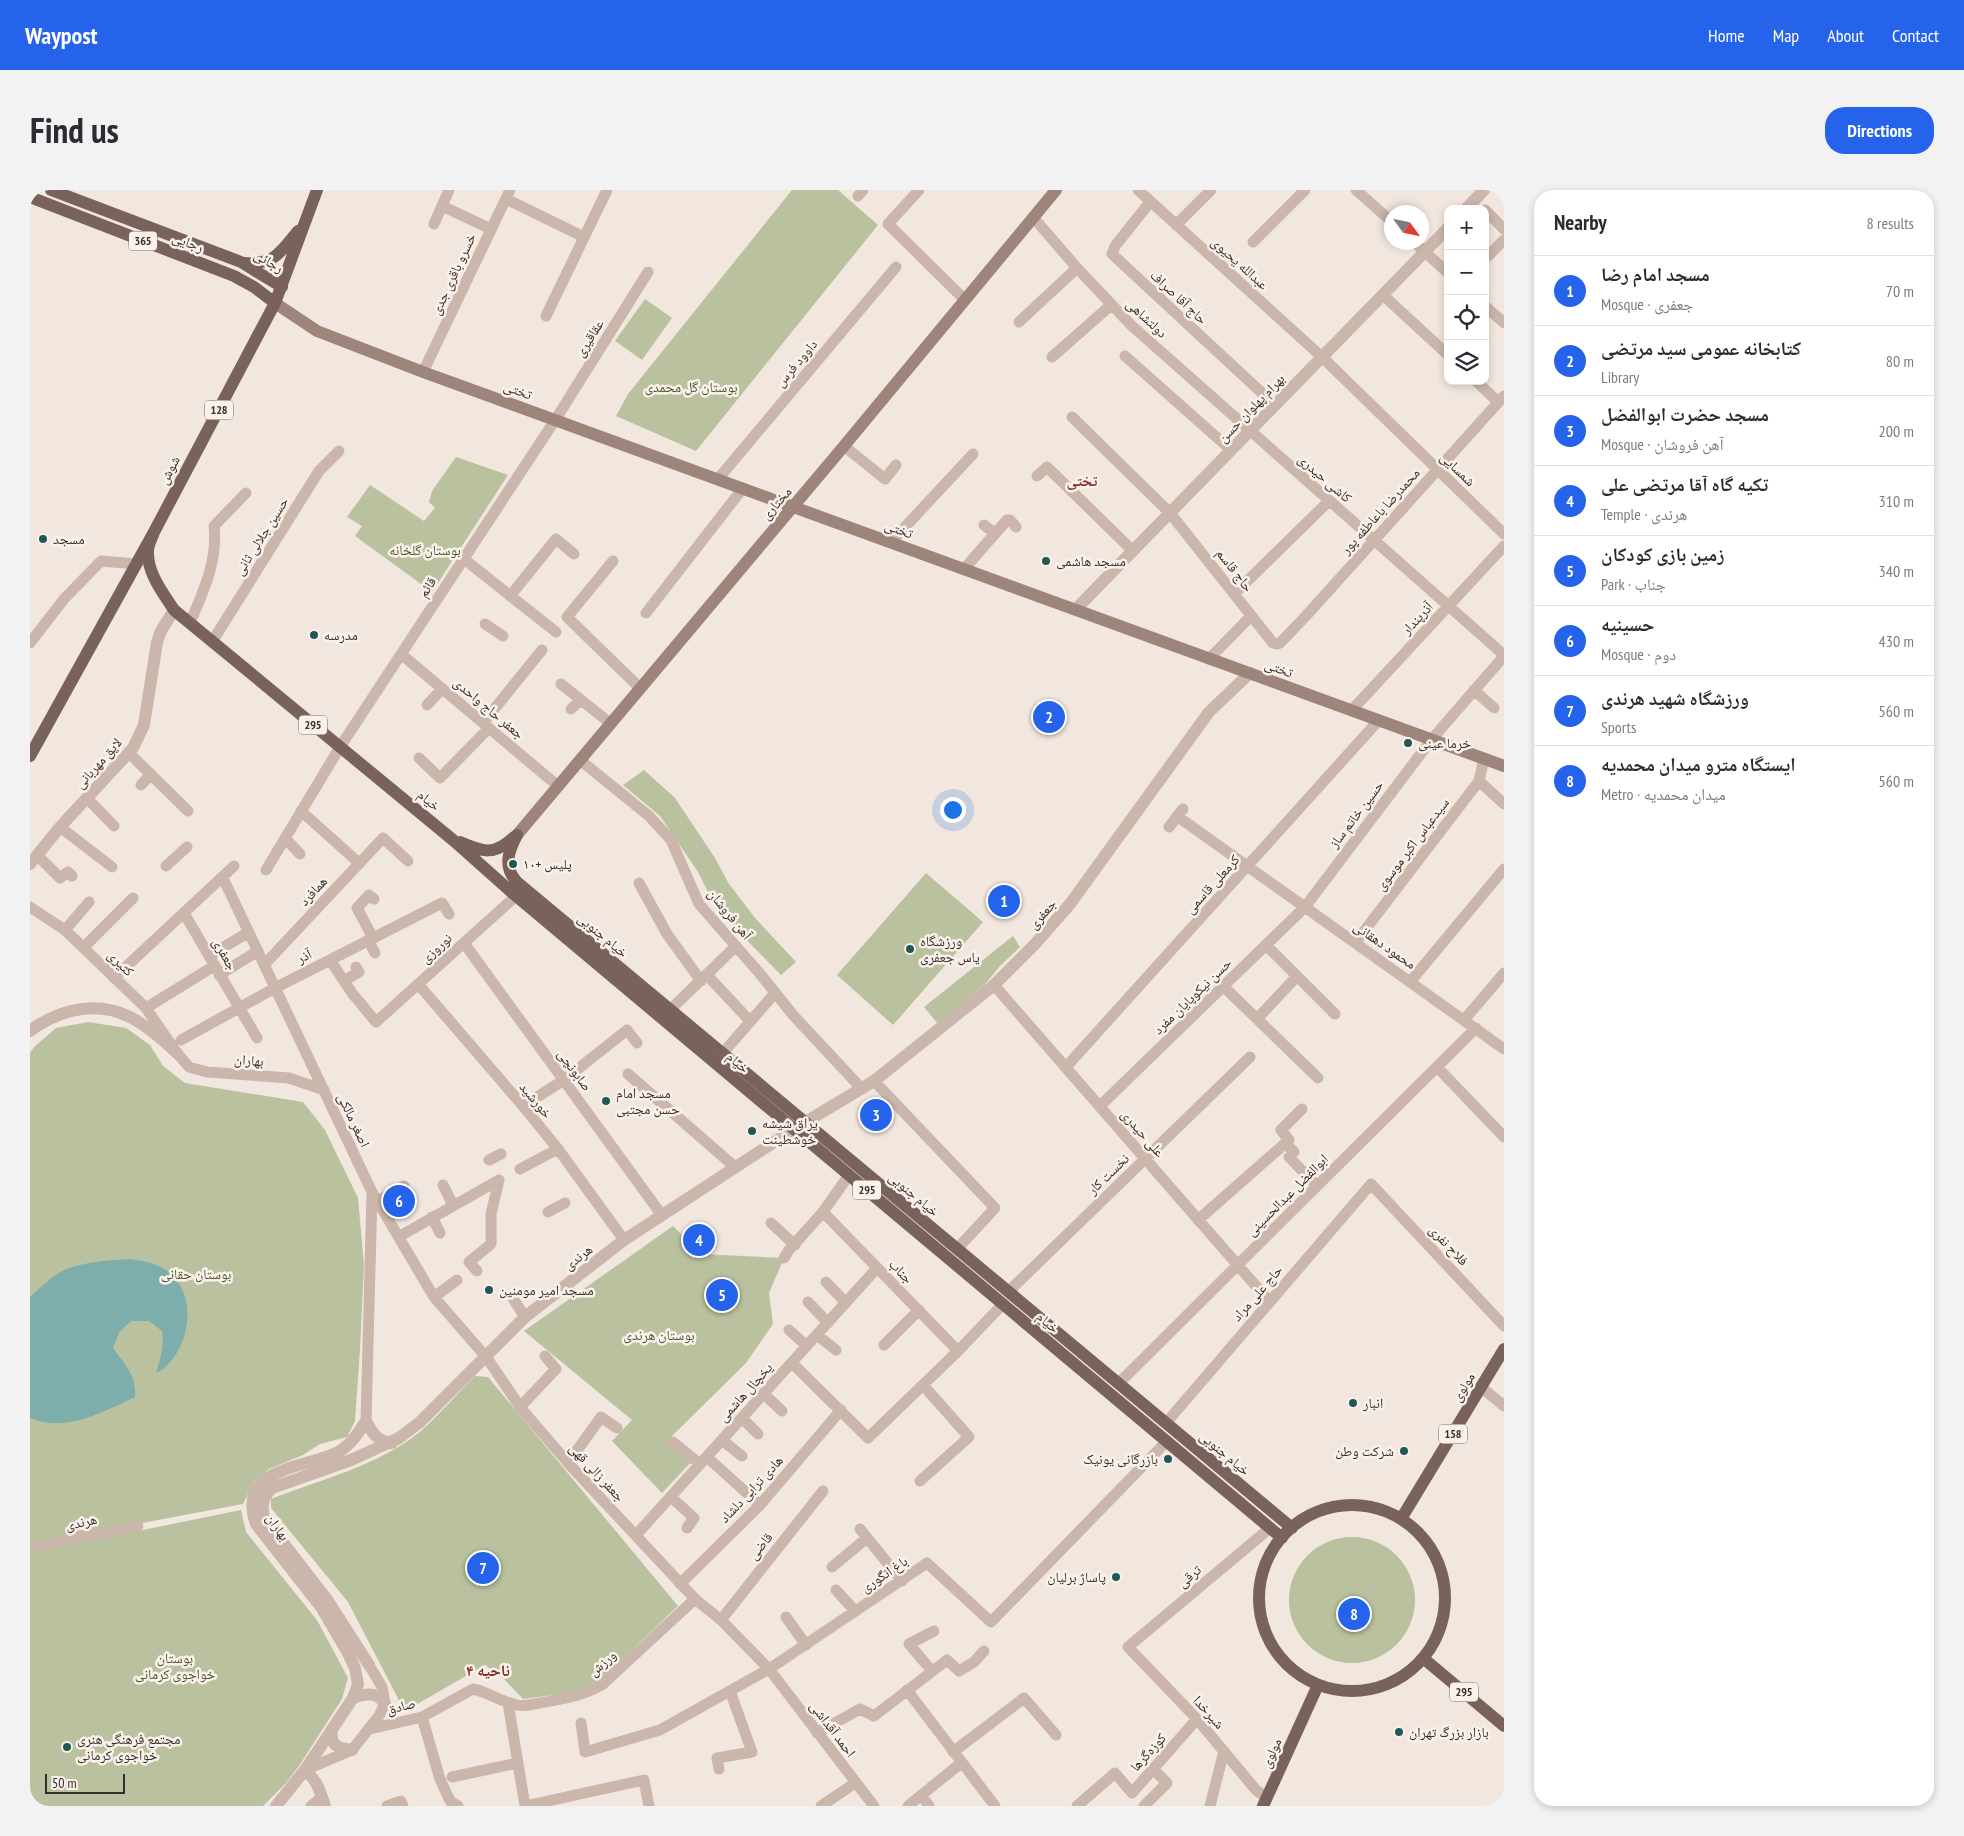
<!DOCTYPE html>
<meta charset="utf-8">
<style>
:root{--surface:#fff;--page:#f2f2f3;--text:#2b2b33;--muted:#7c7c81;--line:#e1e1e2;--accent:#2563eb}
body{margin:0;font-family:"PT Sans Narrow","Noto Naskh Arabic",sans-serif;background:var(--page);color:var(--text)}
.controls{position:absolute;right:15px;top:15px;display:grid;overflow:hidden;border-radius:10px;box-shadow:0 2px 8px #0003}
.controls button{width:45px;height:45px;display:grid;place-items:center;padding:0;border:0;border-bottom:1px solid var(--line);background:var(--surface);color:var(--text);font:25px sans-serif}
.compass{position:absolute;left:1354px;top:15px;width:45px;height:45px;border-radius:50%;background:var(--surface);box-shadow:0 2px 8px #0003;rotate:123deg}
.scale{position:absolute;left:15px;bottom:12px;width:80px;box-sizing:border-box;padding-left:5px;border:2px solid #382d2a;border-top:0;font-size:14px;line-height:18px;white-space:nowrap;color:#382d2a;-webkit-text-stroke:4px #faf1eb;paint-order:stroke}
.you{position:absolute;left:922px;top:619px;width:18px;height:18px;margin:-12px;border:4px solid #fff;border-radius:50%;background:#1a73e8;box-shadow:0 0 0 8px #1a73e833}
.badge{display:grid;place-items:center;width:32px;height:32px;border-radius:50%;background:var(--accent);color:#fff;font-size:16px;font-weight:700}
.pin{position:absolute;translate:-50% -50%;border:2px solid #fff;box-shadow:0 1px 5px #0006}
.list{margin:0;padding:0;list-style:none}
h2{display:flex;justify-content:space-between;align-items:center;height:65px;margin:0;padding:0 20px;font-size:21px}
h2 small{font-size:16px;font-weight:400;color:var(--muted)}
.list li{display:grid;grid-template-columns:32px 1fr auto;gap:15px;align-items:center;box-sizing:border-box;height:70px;padding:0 20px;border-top:1px solid var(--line)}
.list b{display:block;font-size:19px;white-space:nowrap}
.list p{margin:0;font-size:16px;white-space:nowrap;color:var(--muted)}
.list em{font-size:16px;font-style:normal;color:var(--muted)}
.icon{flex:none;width:28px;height:28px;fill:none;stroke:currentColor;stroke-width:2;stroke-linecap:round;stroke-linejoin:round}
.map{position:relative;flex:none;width:1474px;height:1616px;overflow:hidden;border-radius:20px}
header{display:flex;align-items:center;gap:30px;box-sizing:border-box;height:70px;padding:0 25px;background:var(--accent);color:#fff}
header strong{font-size:24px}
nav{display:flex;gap:28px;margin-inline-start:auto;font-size:18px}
.intro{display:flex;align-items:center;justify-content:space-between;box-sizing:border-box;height:120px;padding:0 30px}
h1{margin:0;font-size:35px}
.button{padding:12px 22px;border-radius:20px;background:var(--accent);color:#fff;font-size:18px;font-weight:700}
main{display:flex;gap:30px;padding:0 30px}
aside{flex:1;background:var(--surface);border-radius:20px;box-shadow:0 2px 8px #0003}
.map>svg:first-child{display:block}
</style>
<header>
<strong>Waypost</strong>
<nav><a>Home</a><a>Map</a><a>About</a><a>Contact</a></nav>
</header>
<div class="intro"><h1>Find us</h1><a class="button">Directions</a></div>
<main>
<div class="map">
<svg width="1474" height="1616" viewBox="0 0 1474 1616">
<rect width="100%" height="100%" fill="#f2e7df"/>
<!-- green -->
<path fill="#b9c19f" d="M762,0H808L848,35L666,261L586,226L598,204Z
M615,109L642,128L612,170L585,151Z
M426,267L478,285L402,402L325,346L332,336L317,327L340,295L394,331L405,318L399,312L402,301Z
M614,580L645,608L685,668L699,694L726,729L766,772L751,785L687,720L668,682L630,626L593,595Z
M896,683L953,732L863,835L807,785Z
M983,746L990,757L970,776L956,793L908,834L894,817Z
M58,832L96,838L120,855L133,876L155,893L273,912L295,940L328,1008L334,1075L330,1159L325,1231L317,1247L290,1254L273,1265L239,1279L224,1292L213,1314L0,1354V863L4,857L26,838Z
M643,1036L671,1064L754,1068L739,1103L743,1134L716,1173L639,1249L664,1269L632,1303L582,1251L602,1230L494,1141Z
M445,1186L458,1187L648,1416L571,1489L547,1502L493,1509L475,1490L455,1475L382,1517L373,1518L318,1412L241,1318V1309C292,1289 348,1276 391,1241C410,1224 427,1204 445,1186Z
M211,1320L216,1342L287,1430L318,1488L312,1509L269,1576L256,1593L233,1616H0V1363Z
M1259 1410a63 63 0 1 1 126 0a63 63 0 1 1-126 0Z"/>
<!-- water -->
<path fill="#7eaeab" d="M100,1069C113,1071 129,1073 140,1083C165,1104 161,1148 141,1171C136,1176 134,1181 126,1182C131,1167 134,1157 132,1141L119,1131H101L90,1141L83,1158C94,1173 107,1186 105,1207C73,1222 36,1243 0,1228V1107C10,1098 22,1086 34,1080C54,1072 79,1070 100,1069Z"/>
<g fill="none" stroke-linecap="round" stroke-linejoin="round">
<!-- minor -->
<path stroke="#cab6ab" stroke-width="11" d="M889,0L858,34L935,110
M1108,0L1292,167L1474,344
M1326,0L1362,32
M828,6L833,0
M476,9L554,47
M1120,12L1085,56L1082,64L1245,215
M412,16L461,39
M1455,20L1474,39
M1003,27L1047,78L1102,136L1474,465
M404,34L419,0
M1146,35L1181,0
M1223,52L1275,0
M1384,52L1418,83
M1458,66L1474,50
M1353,105L1418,165
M1455,116L1474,133
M516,126L577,0
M989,132L1047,78
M1095,166L1201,260
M1022,167L1081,115
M393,182L480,0
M1446,191L1468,212
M1042,227L1140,323L1243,453L1247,454L1250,453L1275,427L1474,206
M814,256L855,289L866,275
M1007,286L1017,277L1103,361
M688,289L866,77
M954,335L964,343
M861,352L943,264
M434,369L526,442
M583,371L537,427L610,498
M934,379L977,330H980L986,337
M1204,404L1299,311
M480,406L526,349L544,364
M616,423L713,298
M160,433C173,402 188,371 184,336L216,303
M455,434L473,446
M182,452L289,281L309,261
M0,453L34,409L71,371L106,374
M371,464L528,596
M1179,469L1221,426
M531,494L580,533
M1444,500L1464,518
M397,515L412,499
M541,519L551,510
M1322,520L1474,356
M453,533L512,460
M99,563L158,621
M389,568L410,588L459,538
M550,570L619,626L641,650L669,714L731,785L763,825L832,899
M1449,591L1474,614
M111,595L121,584
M57,608L84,636
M271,621L329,673
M1147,626L1474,859
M30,637L82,677
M1139,637L1153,619
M255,648L270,664
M7,665L30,688L38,682L42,686
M136,676L157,657
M236,680L310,557L529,224L618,82
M193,688L342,1002L404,1107L457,1168L490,1217L538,1273L665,1409L691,1430L739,1479L844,1616
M609,693L637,744L671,791
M0,717L35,740L116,818L147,863L159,877L177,882L259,888L294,900
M154,723L227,848
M35,740L59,712
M343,748L327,718L339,705L344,709
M338,750L345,763
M434,753L631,1024
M1325,753L1449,591L1454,568
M1236,755L1305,824
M54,757L103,708
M179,766L219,742
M300,770L322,803L346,832L486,706
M234,775L353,648L378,671
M189,785L228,761
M677,785L720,831
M84,788L204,676
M314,791L329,782L326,777
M1380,792L1474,679
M388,794L493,916L528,959L594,1050
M964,795L1239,1111
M1193,796L1288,888
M116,818L184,776
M640,820L706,756
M1227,829L1267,786
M1434,830L1474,783
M151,850L245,798L412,713L419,724
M692,864L745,803
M1036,877L1349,530
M1407,877L1474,947
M598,884L705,977
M844,891L965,1018L927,1059
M493,916L534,890L597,840L607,853
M1070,916L1275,717L1402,549L1474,466
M1255,953L1264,962L1259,967L1287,996
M459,970L471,964
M490,979L528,959
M413,995L423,1015
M348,1011L374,996
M518,1022L535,1013
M793,1022L928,1161
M402,1027L410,1043
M1168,1030L1259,950L1251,940L1272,919
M741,1033L765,1055
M370,1046L469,990
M754,1068L759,1060L793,1022L819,985
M447,1081L439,1072L461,1054V1024L469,990
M796,1092L816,1113
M978,1102L1220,867
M404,1107L427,1090
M482,1107L495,1127
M778,1112L798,1133
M759,1140L777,1156
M787,1145L806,1160
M854,1155L889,1120
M762,1173L838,1248L928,1161L973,1114
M1089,1193L1446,838
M1451,1197L1474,1216
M734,1204L752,1221
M490,1217L526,1179L515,1166
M712,1228L728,1244
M336,1231L342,1003
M1136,1233L1341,994L1474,1136
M692,1250L712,1266
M643,1252L670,1274
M677,1267L730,1315
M538,1273L571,1227L587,1238
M890,1291L939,1247L893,1195
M641,1307L664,1328L657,1338
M830,1339L872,1391
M606,1345L847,1078
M0,1358L108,1336
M802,1377L837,1348
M650,1394L730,1315L811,1220
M806,1400L825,1421
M756,1427L776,1455
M691,1430L793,1301
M902,1481L879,1454L904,1441
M877,1500L965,1616
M478,1513L495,1616
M392,1527L410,1589L420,1611L428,1616
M551,1533L555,1562L630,1540L739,1479L897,1373L961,1432L1137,1251
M340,1539L392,1527L443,1499C458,1502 471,1512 487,1515C494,1517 503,1514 510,1513C533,1509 553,1506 573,1494L665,1409
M787,1543L830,1519L844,1526L917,1470L929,1481L944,1472L954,1461
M923,1562L994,1508L1026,1545
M689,1579L687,1568L722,1562L700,1501
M275,1580L322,1560L349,1526L355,1513L352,1497L339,1475
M422,1587L488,1573
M892,1606L899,1616
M1237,1608L1226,1600L1167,1529L1098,1457L1240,1338
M281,1616L292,1607
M357,1616L371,1611L373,1616
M495,1616L614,1590L619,1616
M791,1616L825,1593
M878,1616L931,1573
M1047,1616L1085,1583L1102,1603L1167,1529
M1114,1616L1137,1593L1123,1579
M1180,1616L1194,1561"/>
<!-- tertiary -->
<path stroke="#cab6ab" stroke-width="12" d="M1436,19L1454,0
M1046,419L1418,38
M0,674L30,637L103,558L114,535L127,452L131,441L144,420
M0,841C13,831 26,825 41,821C87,810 115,833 147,863
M336,1231C342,1243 347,1251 362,1253
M339,1475L298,1411L234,1328C231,1315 233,1307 242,1298L321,1270L369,1248L390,1232L495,1127L594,1050L764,939L844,891L964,795L1005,754L1040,714L1179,522L1220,483
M323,1508C336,1503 346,1502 355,1513
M302,1539C300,1556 307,1558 322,1560
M275,1580C287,1590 290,1601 295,1616
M246,1616L275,1580L323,1508L328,1494L325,1478L318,1463L291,1417L226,1334C206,1277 274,1279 308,1262C320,1256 329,1242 336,1231"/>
<!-- secondary -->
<path stroke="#9e857c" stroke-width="12" d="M245,113L287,141L393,182L1474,576
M487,645L814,256L1026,0"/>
<!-- primary -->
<path stroke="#79625b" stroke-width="12" d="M21,0L211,72L252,97
M0,7L204,86L224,97L245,113
M214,73C243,76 251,62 268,41
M124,342C122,348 118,355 118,361C117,383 133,403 144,420L423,650L486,706L1252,1348
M0,566L124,342L245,113L287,0
M487,645C478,662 473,677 487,692L1262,1338
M430,652C453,662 464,666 484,647
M1229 1408a93 93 0 1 1 186 0a93 93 0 1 1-186 0Z
M1371,1329L1474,1159
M1393,1468L1474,1536
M1233,1616L1288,1495"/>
</g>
<!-- markers -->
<g fill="#205856" stroke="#faf1eb" stroke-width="2">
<circle cx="13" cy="349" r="5"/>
<circle cx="1016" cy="371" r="5"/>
<circle cx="284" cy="445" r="5"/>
<circle cx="1378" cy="553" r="5"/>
<circle cx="483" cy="674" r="5"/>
<circle cx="880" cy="759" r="5"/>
<circle cx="576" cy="911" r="5"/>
<circle cx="722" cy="941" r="5"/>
<circle cx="459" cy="1100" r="5"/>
<circle cx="1323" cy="1213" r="5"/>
<circle cx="1374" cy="1261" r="5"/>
<circle cx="1138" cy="1269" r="5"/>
<circle cx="1086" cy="1387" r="5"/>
<circle cx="1369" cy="1542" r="5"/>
<circle cx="37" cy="1557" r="5"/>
</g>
<g text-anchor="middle" stroke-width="5" stroke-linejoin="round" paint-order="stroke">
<!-- shield labels -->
<g fill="#faf1eb" stroke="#726864" stroke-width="1">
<rect x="99" y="41.5" width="28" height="19" rx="4"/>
<rect x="175" y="210.5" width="28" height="19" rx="4"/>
<rect x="269" y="525.5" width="28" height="19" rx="4"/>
<rect x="823" y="990.5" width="28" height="19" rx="4"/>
<rect x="1409" y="1234.5" width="28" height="19" rx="4"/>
<rect x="1420" y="1492.5" width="28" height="19" rx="4"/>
</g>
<g font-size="12" font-weight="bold" fill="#382d2a">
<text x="113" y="55">365</text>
<text x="189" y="224">128</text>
<text x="283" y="539">295</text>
<text x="837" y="1004">295</text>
<text x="1423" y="1248">158</text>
<text x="1434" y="1506">295</text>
</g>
<!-- street labels -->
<g font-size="14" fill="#382d2a" stroke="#faf1eb">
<text transform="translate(158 52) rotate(21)" y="5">رجایی</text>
<text transform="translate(239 71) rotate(31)" y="5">رجائی</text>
<text transform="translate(1210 73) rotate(42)" y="5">عبدالله یحیوی</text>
<text transform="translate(423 84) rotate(-65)" y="5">خسرو باقری جدی</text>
<text transform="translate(1149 107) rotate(43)" y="5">حاج آقا صراف</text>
<text transform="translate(1117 128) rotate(43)" y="5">دولتشاهی</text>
<text transform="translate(559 148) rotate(-58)" y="5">عقاقیری</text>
<text transform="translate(766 173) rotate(-50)" y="5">داوود فرس</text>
<text transform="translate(488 200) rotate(20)" y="5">تختی</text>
<text transform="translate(1221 218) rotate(-46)" y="5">بهرام پهلوان حسن</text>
<text transform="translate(1428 279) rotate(44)" y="5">شمسایی</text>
<text transform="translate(139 280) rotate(-62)" y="5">شوش</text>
<text transform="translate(1295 288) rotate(41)" y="5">کاشی حیدری</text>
<text transform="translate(746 313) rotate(-49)" y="5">مختاری</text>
<text transform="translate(1350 321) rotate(-48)" y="5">محمدرضا باعاطفه پور</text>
<text transform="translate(869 339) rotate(20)" y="5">تختی</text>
<text transform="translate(231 346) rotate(-58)" y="5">حسین جلالی ثانی</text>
<text transform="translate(1205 380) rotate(52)" y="5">حاج قاسم</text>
<text transform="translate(397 397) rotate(-57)" y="5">قائم</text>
<text transform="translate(1387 428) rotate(-47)" y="5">آذرپندار</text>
<text transform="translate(1249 478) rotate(20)" y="5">تختی</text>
<text transform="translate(459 518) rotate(40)" y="5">جعفر حاج واحدی</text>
<text transform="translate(68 573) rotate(-48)" y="5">لایق مهربانی</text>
<text transform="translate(399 610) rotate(39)" y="5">خیام</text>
<text transform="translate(1326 624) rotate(-53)" y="5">حسین خاتم ساز</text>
<text transform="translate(1382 654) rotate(-53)" y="5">سیدعباس اکبر موسوی</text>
<text transform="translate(1182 694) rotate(-48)" y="5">کرمعلی قاسمی</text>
<text transform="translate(283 701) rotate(-47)" y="5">همافرد</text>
<text transform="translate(700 724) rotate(51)" y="5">آهن فروشان</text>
<text transform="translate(1012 724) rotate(-49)" y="5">جعفری</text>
<text transform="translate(573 745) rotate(40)" y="5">خیام جنوبی</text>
<text transform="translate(1355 755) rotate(35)" y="5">محمود دهقانی</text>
<text transform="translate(406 758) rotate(-42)" y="5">نوروزی</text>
<text transform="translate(195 764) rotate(60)" y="5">جعفری</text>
<text transform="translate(274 766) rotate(-27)" y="5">آذر</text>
<text transform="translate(91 773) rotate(45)" y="5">کثیری</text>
<text transform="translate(1162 806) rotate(-44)" y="5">حسن نیکوپایان مفرد</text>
<text transform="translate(219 870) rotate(4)" y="5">بهاران</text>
<text transform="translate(708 872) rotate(40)" y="5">خیام</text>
<text transform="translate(545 880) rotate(54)" y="5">صابونچی</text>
<text transform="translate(506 910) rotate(50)" y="5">خورشید</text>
<text transform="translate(324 930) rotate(65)" y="5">اصغر مالکی</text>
<text transform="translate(1113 943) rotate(49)" y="5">علی حیدری</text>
<text transform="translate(1078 984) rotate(-44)" y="5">نخست کار</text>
<text transform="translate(884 1004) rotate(40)" y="5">خیام جنوبی</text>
<text transform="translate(1257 1005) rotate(-45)" y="5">ابوالفضل عبدالحسینی</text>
<text transform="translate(1419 1055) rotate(47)" y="5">فلاح نفری</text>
<text transform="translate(548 1067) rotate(-38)" y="5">هرندی</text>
<text transform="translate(871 1081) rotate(46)" y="5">جناب</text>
<text transform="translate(1227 1103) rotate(-49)" y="5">حاج علی مراد</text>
<text transform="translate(1018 1132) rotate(40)" y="5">خیام</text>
<text transform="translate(1433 1197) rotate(-59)" y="5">مولوی</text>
<text transform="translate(715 1202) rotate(-48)" y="5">یخچال هاشمی</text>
<text transform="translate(1195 1263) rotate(40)" y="5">خیام جنوبی</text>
<text transform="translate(567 1282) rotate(47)" y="5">جعفر زالی قهی</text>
<text transform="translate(721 1299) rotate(-47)" y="5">هادی ترابی دلشاد</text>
<text transform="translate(51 1332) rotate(-12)" y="5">هرندی</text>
<text transform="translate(248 1337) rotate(55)" y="5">بهاران</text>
<text transform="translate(730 1356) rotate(-51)" y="5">قاضی</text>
<text transform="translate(854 1384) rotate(-34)" y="5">باغ انگوری</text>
<text transform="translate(1159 1386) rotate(-40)" y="5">ترقی</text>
<text transform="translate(572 1473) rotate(-41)" y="5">ورزش</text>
<text transform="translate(371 1516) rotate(-14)" y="5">صادق</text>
<text transform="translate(1179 1522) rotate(48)" y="5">شیرخدا</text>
<text transform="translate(803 1539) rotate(53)" y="5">احمد آقداشی</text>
<text transform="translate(1118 1562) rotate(-48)" y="5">کوزه‌گرها</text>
<text transform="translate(1241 1563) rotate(-66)" y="5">مولوی</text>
</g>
<!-- park labels -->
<g font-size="14" fill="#4b552e" stroke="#faf1eb">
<text x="661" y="202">بوستان گل محمدی</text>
<text x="395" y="365">بوستان گلخانه</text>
<text x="166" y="1089">بوستان حقانی</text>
<text x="629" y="1150">بوستان هرندی</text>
<text x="145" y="1473">بوستان<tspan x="145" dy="16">خواجوی کرمانی</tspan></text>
</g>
<!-- poi labels -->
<g font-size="14" fill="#382d2a" stroke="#faf1eb" text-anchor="start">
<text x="23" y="354">مسجد</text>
<text x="1026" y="376">مسجد هاشمی</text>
<text x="294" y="450">مدرسه</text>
<text x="1388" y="558">خرما عینی</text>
<text x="493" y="679">پلیس +۱۰</text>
<text x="890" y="756">ورزشگاه<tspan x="890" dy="16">یاس جعفری</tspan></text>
<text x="586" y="908">مسجد امام<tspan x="586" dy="16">حسن مجتبی</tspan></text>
<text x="732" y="938">یراق شیشه<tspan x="732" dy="16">خوشطینت</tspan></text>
<text x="469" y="1105">مسجد امیر مومنین</text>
<text x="1333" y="1218">انبار</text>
<text x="1364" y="1266" text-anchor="end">شرکت وطن</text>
<text x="1128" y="1274" text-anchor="end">بازرگانی یونیک</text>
<text x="1076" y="1392" text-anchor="end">پاساژ برلیان</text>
<text x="1379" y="1547">بازار بزرگ تهران</text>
<text x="47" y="1554">مجتمع فرهنگی هنری<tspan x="47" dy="16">خواجوی كرمانی</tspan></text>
</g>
<!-- neighbourhood labels -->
<g font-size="15" font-weight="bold" fill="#843225" stroke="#faf1eb">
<text x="1052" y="296">تختی</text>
</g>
<!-- quarter labels -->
<g font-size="16" font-weight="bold" fill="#843225" stroke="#faf1eb">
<text x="458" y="1486">ناحیه ۴</text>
</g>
</g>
</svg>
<div class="controls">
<button>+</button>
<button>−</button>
<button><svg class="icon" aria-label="locate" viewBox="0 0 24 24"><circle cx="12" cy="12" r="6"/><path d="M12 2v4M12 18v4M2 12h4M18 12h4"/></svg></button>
<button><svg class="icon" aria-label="layers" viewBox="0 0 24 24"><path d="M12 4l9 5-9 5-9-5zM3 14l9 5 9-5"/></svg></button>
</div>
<svg class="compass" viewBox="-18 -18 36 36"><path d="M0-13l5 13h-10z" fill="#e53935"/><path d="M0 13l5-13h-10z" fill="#7c7c81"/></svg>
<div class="scale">50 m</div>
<div class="you"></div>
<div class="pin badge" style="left:974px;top:711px">1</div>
<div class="pin badge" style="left:1019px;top:527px">2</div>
<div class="pin badge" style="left:846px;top:925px">3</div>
<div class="pin badge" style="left:669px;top:1050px">4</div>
<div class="pin badge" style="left:692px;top:1105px">5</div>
<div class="pin badge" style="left:369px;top:1011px">6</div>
<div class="pin badge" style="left:453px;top:1378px">7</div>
<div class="pin badge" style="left:1324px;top:1424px">8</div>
</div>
<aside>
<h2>Nearby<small>8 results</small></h2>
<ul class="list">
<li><span class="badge">1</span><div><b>مسجد امام رضا</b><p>Mosque · جعفری</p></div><em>70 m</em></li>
<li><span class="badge">2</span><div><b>کتابخانه عمومی سید مرتضی</b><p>Library</p></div><em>80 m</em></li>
<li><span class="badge">3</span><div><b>مسجد حضرت ابوالفضل</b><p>Mosque · آهن فروشان</p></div><em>200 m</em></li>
<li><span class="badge">4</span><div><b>تکیه گاه آقا مرتضی علی</b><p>Temple · هرندی</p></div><em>310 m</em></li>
<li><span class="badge">5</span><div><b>زمین بازی کودکان</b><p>Park · جناب</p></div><em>340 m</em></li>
<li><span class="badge">6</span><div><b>حسینیه</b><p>Mosque · دوم</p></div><em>430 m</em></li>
<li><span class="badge">7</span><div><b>ورزشگاه شهید هرندی</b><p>Sports</p></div><em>560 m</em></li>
<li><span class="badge">8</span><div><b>ایستگاه مترو میدان محمدیه</b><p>Metro · میدان محمدیه</p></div><em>560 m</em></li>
</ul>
</aside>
</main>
